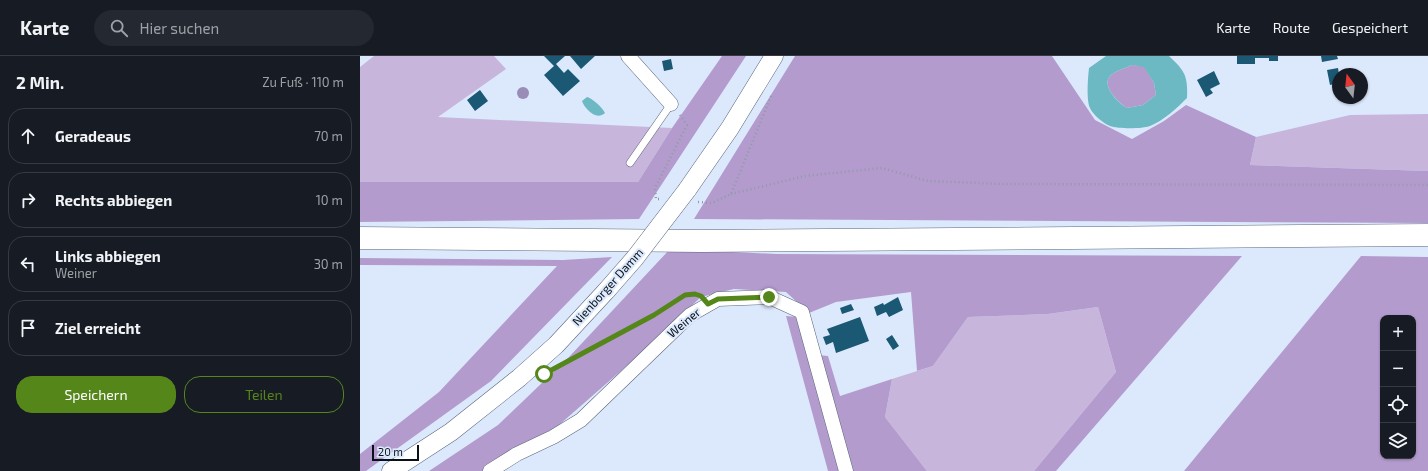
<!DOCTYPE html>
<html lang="de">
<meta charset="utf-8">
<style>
:root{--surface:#171b24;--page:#242831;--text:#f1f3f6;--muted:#9ea1a6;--line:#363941;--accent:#55861a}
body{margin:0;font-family:"Exo 2",sans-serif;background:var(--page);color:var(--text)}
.controls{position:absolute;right:12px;bottom:12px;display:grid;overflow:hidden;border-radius:8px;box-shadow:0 1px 3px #0004}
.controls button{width:36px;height:36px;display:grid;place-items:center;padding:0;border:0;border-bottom:1px solid var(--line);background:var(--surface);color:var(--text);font:20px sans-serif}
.compass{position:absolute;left:972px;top:12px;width:36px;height:36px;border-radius:50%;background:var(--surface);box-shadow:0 1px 3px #0004;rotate:345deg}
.scale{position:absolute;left:12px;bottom:10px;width:47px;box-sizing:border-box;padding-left:4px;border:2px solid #0a1017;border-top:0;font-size:11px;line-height:14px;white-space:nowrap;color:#0a1017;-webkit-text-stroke:3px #dce9fc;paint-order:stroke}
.stop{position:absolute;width:12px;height:12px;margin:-9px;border:3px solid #55861a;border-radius:50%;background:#fff}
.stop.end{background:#55861a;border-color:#fff;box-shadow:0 1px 4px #0008}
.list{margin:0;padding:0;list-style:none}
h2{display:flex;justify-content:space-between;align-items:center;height:52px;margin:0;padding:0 16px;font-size:17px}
h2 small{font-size:13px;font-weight:400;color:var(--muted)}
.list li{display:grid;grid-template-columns:26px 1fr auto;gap:12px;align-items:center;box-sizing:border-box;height:56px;margin:0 8px 8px;padding:0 8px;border:1px solid var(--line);border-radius:16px}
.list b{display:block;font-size:15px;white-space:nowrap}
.list p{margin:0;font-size:13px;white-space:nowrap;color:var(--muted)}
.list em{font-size:13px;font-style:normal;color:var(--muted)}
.actions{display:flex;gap:8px;padding:12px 16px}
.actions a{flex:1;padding:9px 0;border:1px solid var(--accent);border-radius:16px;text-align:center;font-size:14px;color:var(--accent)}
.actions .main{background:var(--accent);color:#fff}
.icon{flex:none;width:22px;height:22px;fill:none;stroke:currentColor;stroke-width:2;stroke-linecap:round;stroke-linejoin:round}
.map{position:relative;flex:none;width:1068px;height:415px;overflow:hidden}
header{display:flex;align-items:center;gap:24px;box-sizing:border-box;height:56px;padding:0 20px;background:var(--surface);border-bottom:1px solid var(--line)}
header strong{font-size:19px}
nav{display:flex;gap:22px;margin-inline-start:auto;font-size:14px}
.search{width:280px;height:36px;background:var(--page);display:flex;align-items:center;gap:10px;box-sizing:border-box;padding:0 14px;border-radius:22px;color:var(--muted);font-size:15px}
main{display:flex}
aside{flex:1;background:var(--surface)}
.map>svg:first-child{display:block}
</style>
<header>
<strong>Karte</strong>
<div class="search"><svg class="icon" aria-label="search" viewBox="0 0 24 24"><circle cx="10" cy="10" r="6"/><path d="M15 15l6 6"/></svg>Hier suchen</div>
<nav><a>Karte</a><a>Route</a><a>Gespeichert</a></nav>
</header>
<main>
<aside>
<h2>2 Min.<small>Zu Fuß · 110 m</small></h2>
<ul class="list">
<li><svg class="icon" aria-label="ahead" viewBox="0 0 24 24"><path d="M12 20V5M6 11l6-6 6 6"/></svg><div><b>Geradeaus</b></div><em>70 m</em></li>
<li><svg class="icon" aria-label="right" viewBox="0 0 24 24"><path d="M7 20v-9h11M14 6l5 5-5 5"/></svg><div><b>Rechts abbiegen</b></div><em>10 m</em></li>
<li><svg class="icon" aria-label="left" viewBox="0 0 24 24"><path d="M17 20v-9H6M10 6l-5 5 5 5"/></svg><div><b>Links abbiegen</b><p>Weiner</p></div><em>30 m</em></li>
<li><svg class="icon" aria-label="arrive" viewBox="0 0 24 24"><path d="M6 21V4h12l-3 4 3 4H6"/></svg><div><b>Ziel erreicht</b></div></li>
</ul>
<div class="actions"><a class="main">Speichern</a><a>Teilen</a></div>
</aside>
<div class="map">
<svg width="1068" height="415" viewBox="0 0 1068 415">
<rect width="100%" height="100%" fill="#dce9fc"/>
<!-- green -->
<path fill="#c8b5dc" d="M14,0H134L146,13L78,61L312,72L278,126H0V11Z
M1068,58V115L890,109L896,81L990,59Z
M738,251L756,316L674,415H567L525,361L532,323L573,310L608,261L688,258Z"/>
<!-- forest -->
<path fill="#b49bcd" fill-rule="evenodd" d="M362,0H386L279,163L0,166V126H278L312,72Z
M435,0H692L735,64L772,83L804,65L826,49L896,81L890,109L1068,115V167L334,163Z
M772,9L784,10L794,27L796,39L783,49L767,52C758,46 740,29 751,19C757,14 766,12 772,9Z
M310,193L416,198L882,200L696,415H674L756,316L738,251L688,258L608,261L573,310L557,315L551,236L476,246L449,257L426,236L374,233L341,241L279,299L199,369L122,415H69L138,369L209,301Z
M1001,200L1068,201V415H824ZM1023,262H1053V400H1023Z
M252,201L131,325L6,415H0V398L79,336L197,210L0,209V202L203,204Z
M426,260L439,261L448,298L468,300L480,340L532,323L525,361L567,415H468Z"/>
<!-- water -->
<path fill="#6cb8c3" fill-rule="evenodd" d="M746,0H809C825,15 828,20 827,42C817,52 803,65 790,70C782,73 758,73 750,70C743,67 733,59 730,52C726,44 728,21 729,12ZM772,9L784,11L794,27L796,39L783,49L767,52C758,47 740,29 751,19C757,14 766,12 772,9Z
M227,41C232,42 243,52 245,57C236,65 225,53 222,45Z"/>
<!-- building -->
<path fill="#1a5874" d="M184,0H205L196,8L204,17L208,13L220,25L203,40L184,19L194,10Z
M210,0H235L221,13Z
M877,0H918V5H909V2H895V8H877Z
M961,0H977L978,3L962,6Z
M311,3L313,13L304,15L302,5Z
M978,12L979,18H978V27L970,29L967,14Z
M854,15L860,28L850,33L853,37L846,41L837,24Z
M120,34L128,45L115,55L107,44Z
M538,241L543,254L529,261L526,256L517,260L514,251L523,247L524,249Z
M491,248L494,254L482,258L480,252Z
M500,261L509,285L476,297L473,286L466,289L463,281L470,279L467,273Z
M532,279L539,290L533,294L526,283Z"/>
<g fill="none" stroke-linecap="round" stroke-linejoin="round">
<defs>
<path id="service" d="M270,107L311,48"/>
<path id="minor" d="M268,0L311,48
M130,415L157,398L193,381L221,364L330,259L358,243L409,241L442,256L486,415"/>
<path id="tertiary" d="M327,134L370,72L414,0
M31,415L91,376L159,322L196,289L247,234"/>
<path id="trunk" d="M0,182L342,185L1068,179"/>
</defs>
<!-- service casing -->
<use href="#service" stroke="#59677c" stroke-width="8"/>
<!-- minor casing -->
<use href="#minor" stroke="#59677c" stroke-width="15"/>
<!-- tertiary casing -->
<use href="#tertiary" stroke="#59677c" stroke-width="19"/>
<!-- trunk casing -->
<use href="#trunk" stroke="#59677c" stroke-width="23"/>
<!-- path -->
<path stroke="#8f9aa8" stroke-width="2.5" stroke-dasharray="1 3" stroke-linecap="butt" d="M371,138L445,120L522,112L568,125L643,128L1068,129
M299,143H296L295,132L327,69L320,59
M338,146L352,147L371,138L412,38
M200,310L294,259L325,239H336"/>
<!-- service -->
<use href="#service" stroke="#fff" stroke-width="7"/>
<!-- minor -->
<use href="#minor" stroke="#fff" stroke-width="14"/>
<!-- tertiary -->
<use href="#tertiary" stroke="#fff" stroke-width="18"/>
<!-- trunk -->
<use href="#trunk" stroke="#fff" stroke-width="22"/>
<defs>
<path id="tertiary-bridge" d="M247,234L275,202L327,134"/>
</defs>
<!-- tertiary-bridge casing -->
<use href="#tertiary-bridge" stroke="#59677c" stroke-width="19" stroke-linecap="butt"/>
<!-- tertiary-bridge -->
<use href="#tertiary-bridge" stroke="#fff" stroke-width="18"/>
</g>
<!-- trees -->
<circle fill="#998cb7" cx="163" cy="37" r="6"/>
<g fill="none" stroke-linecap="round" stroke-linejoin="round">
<!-- route -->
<path stroke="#55861a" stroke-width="5" d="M184,318L294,259L325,239L335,238L341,240L348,248L358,243L409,241"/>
</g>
<g text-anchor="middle" stroke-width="4" stroke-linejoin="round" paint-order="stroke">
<!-- street labels -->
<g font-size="12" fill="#0a1017" stroke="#dce9fc">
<text transform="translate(248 231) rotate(-48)" y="4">Nienborger Damm</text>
<text transform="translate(324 267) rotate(-40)" y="4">Weiner</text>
</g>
</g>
</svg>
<div class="controls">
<button>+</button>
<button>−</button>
<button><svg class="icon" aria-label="locate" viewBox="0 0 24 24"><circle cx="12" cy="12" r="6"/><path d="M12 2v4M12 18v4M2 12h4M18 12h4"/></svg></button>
<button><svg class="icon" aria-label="layers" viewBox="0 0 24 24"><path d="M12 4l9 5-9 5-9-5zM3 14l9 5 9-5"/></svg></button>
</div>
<svg class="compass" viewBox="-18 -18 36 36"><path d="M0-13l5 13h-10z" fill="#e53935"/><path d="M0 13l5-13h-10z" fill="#9ea1a6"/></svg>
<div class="scale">20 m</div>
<div class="stop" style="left:184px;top:318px"></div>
<div class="stop end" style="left:409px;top:241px"></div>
</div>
</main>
